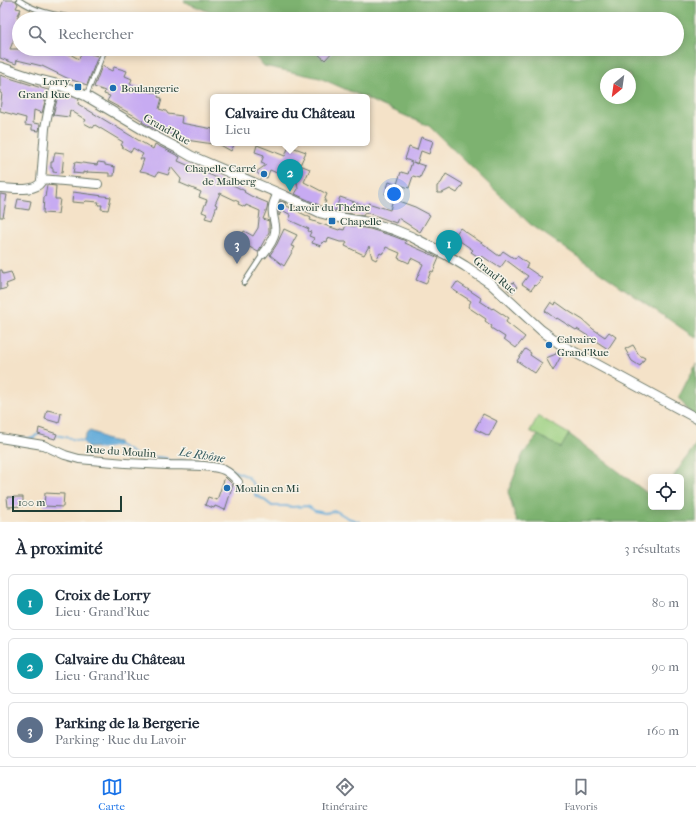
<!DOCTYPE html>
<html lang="fr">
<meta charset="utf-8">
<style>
:root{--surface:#fff;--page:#f2f2f3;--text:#1f2937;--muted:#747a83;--line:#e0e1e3;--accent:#1a73e8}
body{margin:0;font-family:"IM FELL French Canon",serif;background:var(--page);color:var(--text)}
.controls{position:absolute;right:12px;bottom:12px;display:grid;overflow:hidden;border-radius:6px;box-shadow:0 2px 10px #0003}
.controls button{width:36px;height:36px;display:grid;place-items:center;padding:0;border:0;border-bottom:1px solid var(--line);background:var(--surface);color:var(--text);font:20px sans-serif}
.compass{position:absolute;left:600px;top:68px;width:36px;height:36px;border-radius:50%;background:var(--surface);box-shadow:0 2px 10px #0003;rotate:209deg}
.scale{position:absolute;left:12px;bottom:10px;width:110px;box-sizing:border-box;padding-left:4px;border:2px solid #1f3d34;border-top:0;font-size:11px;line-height:14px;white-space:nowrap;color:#1f3d34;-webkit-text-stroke:3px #f7f3e8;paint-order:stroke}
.you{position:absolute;left:394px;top:194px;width:14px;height:14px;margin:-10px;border:3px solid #fff;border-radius:50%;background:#1a73e8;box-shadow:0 0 0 6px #1a73e833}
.badge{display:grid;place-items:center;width:26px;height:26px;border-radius:50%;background:var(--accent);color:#fff;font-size:13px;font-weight:700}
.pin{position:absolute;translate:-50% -33px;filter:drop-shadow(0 1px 2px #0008)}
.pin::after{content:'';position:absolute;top:21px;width:14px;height:12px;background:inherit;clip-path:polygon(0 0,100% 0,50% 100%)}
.popup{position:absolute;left:210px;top:94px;width:160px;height:52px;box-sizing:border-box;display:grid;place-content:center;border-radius:6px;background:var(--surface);filter:drop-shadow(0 1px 3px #0005);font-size:13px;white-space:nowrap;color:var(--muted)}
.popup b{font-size:15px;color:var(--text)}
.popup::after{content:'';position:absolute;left:50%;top:100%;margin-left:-8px;border:8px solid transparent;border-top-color:var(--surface)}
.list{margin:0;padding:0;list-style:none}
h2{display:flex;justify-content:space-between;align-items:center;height:52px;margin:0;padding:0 16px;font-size:17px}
h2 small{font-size:13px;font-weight:400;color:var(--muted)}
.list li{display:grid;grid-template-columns:26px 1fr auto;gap:12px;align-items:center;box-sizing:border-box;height:56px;margin:0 8px 8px;padding:0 8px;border:1px solid var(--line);border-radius:6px}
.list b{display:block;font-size:15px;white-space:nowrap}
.list p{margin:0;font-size:13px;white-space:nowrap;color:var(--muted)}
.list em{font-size:13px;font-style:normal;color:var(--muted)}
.icon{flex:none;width:22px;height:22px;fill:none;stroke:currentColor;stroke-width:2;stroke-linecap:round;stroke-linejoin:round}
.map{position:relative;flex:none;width:696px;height:522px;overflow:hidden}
.search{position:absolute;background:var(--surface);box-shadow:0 2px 10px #0003;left:12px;right:12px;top:12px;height:44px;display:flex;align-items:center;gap:10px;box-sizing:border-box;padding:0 14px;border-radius:22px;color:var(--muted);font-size:15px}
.sheet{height:244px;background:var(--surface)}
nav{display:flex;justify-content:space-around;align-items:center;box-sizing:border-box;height:56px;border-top:1px solid var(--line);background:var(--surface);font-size:11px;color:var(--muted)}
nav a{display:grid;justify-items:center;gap:2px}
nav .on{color:var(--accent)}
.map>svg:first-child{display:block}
</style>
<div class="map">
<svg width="696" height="522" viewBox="0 0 696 522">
<rect width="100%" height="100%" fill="#f7f3e8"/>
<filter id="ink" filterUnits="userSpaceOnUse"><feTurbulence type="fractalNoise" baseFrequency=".025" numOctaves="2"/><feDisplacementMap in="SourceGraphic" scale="8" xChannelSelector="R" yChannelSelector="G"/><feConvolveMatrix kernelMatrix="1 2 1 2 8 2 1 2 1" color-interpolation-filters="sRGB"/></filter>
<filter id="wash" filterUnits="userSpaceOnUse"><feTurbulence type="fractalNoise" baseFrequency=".012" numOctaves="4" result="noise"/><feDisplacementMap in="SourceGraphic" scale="16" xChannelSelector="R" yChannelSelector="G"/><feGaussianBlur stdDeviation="0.9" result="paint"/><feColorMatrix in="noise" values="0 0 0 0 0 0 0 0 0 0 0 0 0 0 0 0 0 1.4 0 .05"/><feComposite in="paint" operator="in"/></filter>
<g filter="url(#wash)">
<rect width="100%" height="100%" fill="#f4e2c8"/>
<!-- green -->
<path fill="#9cd081" stroke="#5e865a" d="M538,416L569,434L561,448L530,431Z"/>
<!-- forest -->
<path fill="#7db26f" stroke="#4e7852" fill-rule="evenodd" d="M184,0H696V338L530,224L429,126L367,99V97H363L320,78L264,66L248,49H677V19H218L212,13L185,2ZM606,74H630V98H606Z
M696,363V424L679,397Z
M569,434L651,496V507H681V477H673L696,444V522H517L508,492L523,454L538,435L561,448Z"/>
<!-- water -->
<path fill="#62aad9" stroke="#407486" d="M90,431L98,434L104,439L118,442L119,445L109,447L87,448L86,445L83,442L87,433Z"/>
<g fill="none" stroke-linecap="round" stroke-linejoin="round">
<!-- stream -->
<path stroke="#62aad9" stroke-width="2" d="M55,435L70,438
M21,438H34L35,436L39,434
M72,439L82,441L86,443
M97,448L109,447L119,445L136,455L166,458L170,461L195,460L210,463
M216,464L228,467L236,472L247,476L256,488L255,491V495L263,499L272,506H286L292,507L307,506L315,511L325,513L336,511L348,518L360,522"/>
</g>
<g id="blocks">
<!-- building -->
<path fill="#c7abf2" d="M4,0H14L16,1L18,4L16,8L21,9L18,15L19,27L10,49H64V51L79,59L82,50L92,52L91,54L98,56L87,85L69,79L42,66L17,60L16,64L0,58V9Z
M321,49H335L325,60L317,53Z
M102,66L112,71L114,67L127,71L125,76L132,79L130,84L144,88V91L159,93L158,97L162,98L159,109L166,111L168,114L182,116L181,123L213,129V144L186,140L163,132L155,129L142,122L143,121L135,116L107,101L110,96L104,94L105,91L94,87Z
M0,75L48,90L42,113L34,110L33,123L40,124L39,131L32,130V126L25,125L26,118L0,111L2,93H0Z
M59,92L79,99L78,104L153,149L155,144L180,157L178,161L231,184L245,191L244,192L251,196L268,203L267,209L263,219L269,221V232L258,252L239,241L244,231L253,236L258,228L260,211L246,205L245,207L238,204L239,202L220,193L215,204L217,205L212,220L205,218L207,214L202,212L207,200L199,197L201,192L180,183L181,179L171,167L168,175L158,172L156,176L146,172L140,171L144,159H140L143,154L133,148L131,152L122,147L123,146L121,145L123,142L95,125L93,128L84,123L86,120L70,110L69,117L53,115Z
M421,137L433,141L429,154L421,151L417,164L413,162L425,166L420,178L413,176L409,188L397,184L401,172L408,174L412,162L405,159L409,147L417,150Z
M217,143H235L231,151Z
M257,145L285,156L289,146L306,152L300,165L310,169L304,182L327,194L324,201H326L323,207L295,194L298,189L297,182L270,170L267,178L261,176L256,172L266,165L261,163L264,155L255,152Z
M55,152L64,153L62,173L53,172V168H51V162H53Z
M75,162L97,165L98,162L105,163V165L115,167L114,176H109V173L87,172V173L83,172V174L73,173Z
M446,174L463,184L457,193L450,189L442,193H438L437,191V186L441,183Z
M389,182L401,186L397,198L385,194Z
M47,185L56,186L55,199H60L58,214L43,213L44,197H45Z
M73,192L111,197L108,210L101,209L102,205H98L99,202L86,201L84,203L72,202Z
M0,194L7,195L3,217H0Z
M340,197L366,206L368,203L390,210L393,199L415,207L430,215L420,232L398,218L396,223L365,212L363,216L335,211Z
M18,199L31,201L29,210L16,208Z
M280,201L286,203L285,205L311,218L310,220L339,230L340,229L344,230L346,225L370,229L393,236L406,241L405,243L439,258L433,272L431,271L426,284L416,280L423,264L411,258L409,263L407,262L398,258L400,253L386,247L384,252H383L382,254L380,253L376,260L372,258L369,246L364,255L345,246L347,242H340L328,238L327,242L324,241L323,243L322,242L321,246L312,243L314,238L309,236L311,232L308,231L309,229L289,220L291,215L282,210L279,216V206Z
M460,228L488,247V248L499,256L503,251L515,259L517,256L528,264L526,267L542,278L536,286L535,285L531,290L522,284L528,276L522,272L506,260L500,268L482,256L480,258L471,252L473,250L454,237Z
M284,229L297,235L291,246L295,247L284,266L270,255L277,244Z
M0,270H2L3,274L11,272L14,281L6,284L7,288L0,290Z
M457,282L481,298L480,301L492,309L493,308L508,318L506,322L525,337L516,348L504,339L505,337L491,328L492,326L485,321L486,319L468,307L471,301L452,289Z
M513,282L517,287L513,293L507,289Z
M551,302L555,305L556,302L570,312L583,320L593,329L605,337L609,332L616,337L608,349L577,329L576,330L557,318L556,319L545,311Z
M633,345L639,355L645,358L640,366L632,361L625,349Z
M525,349L531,353L530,355L542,363L535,373L517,361Z
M557,351L562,354L553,371L546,358L556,354Z
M47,410L61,413L59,423L45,419Z
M483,414L497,421L489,436L475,429Z
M39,428L57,434L55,439L38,434Z
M225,477L233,485L225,510L215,506L214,508L205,505L208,497L217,500Z
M45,493L64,494L63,507L44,506Z
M7,497H23V506L8,507Z"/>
</g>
</g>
<g filter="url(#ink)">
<use href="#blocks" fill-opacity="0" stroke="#6a7768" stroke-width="1"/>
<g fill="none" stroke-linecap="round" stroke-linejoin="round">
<defs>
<path id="service" d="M19,0C37,13 58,15 79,19
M86,96L105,49
M244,283L263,254"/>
<path id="minor" d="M41,179L98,184
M0,188C11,188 34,193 41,182L45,128L49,107L56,84
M263,254C268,248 274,240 275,232C277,224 271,216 273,207C273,203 276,197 278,193
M0,438L43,445L65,455L79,459C108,462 137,464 166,465C182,466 209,464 224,470C230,473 234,477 238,482"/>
<path id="tertiary" d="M0,67L36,79L56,84L73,90L86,96L152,135L179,149L191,156L285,196L321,213L336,217L371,223L395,230L412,237L445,254L465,266L490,283L541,330L563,346L696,418"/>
</defs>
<!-- service casing -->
<use href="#service" stroke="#6a7768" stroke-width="6"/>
<!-- minor casing -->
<use href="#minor" stroke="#6a7768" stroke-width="10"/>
<!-- tertiary casing -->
<use href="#tertiary" stroke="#6a7768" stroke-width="11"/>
<!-- service -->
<use href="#service" stroke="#fff" stroke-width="4"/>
<!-- minor -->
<use href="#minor" stroke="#fff" stroke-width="8"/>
<!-- tertiary -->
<use href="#tertiary" stroke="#fff" stroke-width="9"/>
</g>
</g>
<!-- markers -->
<g fill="#1f6fb2" stroke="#f7f3e8" stroke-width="1.5">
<rect x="74" y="83" width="8" height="8" rx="2"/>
<circle cx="113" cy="88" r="4"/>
<circle cx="264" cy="174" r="4"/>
<circle cx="281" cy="207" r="4"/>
<rect x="328" y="217" width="8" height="8" rx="2"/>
<circle cx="549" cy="345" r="4"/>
<circle cx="227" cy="488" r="4"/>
</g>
<g text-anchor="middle" stroke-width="3" stroke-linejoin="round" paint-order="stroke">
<!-- poi labels -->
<g font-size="11" fill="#1f3d34" stroke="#f7f3e8" text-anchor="start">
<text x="70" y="85" text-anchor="end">Lorry<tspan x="70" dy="13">Grand Rue</tspan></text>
<text x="121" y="92">Boulangerie</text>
<text x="256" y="172" text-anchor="end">Chapelle Carré<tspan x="256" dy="13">de Malberg</tspan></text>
<text x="289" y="211">Lavoir du Théme</text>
<text x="340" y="225">Chapelle</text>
<text x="557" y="343">Calvaire<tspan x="557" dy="13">Grand'Rue</tspan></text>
<text x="235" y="492">Moulin en Mi</text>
</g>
<!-- street labels -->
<g font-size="11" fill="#1f3d34" stroke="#f7f3e8">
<text transform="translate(167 129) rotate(29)" y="4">Grand'Rue</text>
<text transform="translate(495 275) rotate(39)" y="4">Grand'Rue</text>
<text transform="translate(121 451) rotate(4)" y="4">Rue du Moulin</text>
</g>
<!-- water labels -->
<g font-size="12" font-style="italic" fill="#30585d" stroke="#f7f3e8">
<text transform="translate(202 455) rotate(9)" y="4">Le Rhône</text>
</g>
</g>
</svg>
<div class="controls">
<button><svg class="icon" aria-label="locate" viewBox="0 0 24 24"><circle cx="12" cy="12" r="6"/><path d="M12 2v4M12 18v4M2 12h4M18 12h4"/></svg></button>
</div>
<svg class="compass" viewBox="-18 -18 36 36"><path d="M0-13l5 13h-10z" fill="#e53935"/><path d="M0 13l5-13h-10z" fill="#747a83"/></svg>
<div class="scale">100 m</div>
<div class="you"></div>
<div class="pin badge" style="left:449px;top:263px;background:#0f9aa8">1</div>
<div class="pin badge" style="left:290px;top:192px;background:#0f9aa8">2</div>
<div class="popup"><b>Calvaire du Château</b>Lieu</div>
<div class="pin badge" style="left:237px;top:264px;background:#5c6f8a">3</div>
<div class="search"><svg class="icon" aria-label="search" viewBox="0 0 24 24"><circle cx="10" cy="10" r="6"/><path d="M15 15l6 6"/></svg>Rechercher</div>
</div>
<section class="sheet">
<h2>À proximité<small>3 résultats</small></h2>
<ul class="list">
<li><span class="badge" style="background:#0f9aa8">1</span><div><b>Croix de Lorry</b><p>Lieu · Grand'Rue</p></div><em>80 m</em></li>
<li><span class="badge" style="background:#0f9aa8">2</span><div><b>Calvaire du Château</b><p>Lieu · Grand'Rue</p></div><em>90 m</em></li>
<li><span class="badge" style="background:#5c6f8a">3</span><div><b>Parking de la Bergerie</b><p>Parking · Rue du Lavoir</p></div><em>160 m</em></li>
</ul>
</section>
<nav>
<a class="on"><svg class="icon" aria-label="map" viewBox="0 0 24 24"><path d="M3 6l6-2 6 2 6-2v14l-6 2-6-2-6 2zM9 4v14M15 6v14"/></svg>Carte</a>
<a><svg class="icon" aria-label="directions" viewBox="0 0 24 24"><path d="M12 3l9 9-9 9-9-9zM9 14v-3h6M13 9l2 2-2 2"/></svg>Itinéraire</a>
<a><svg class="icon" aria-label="saved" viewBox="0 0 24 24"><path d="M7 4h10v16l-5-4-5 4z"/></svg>Favoris</a>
</nav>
